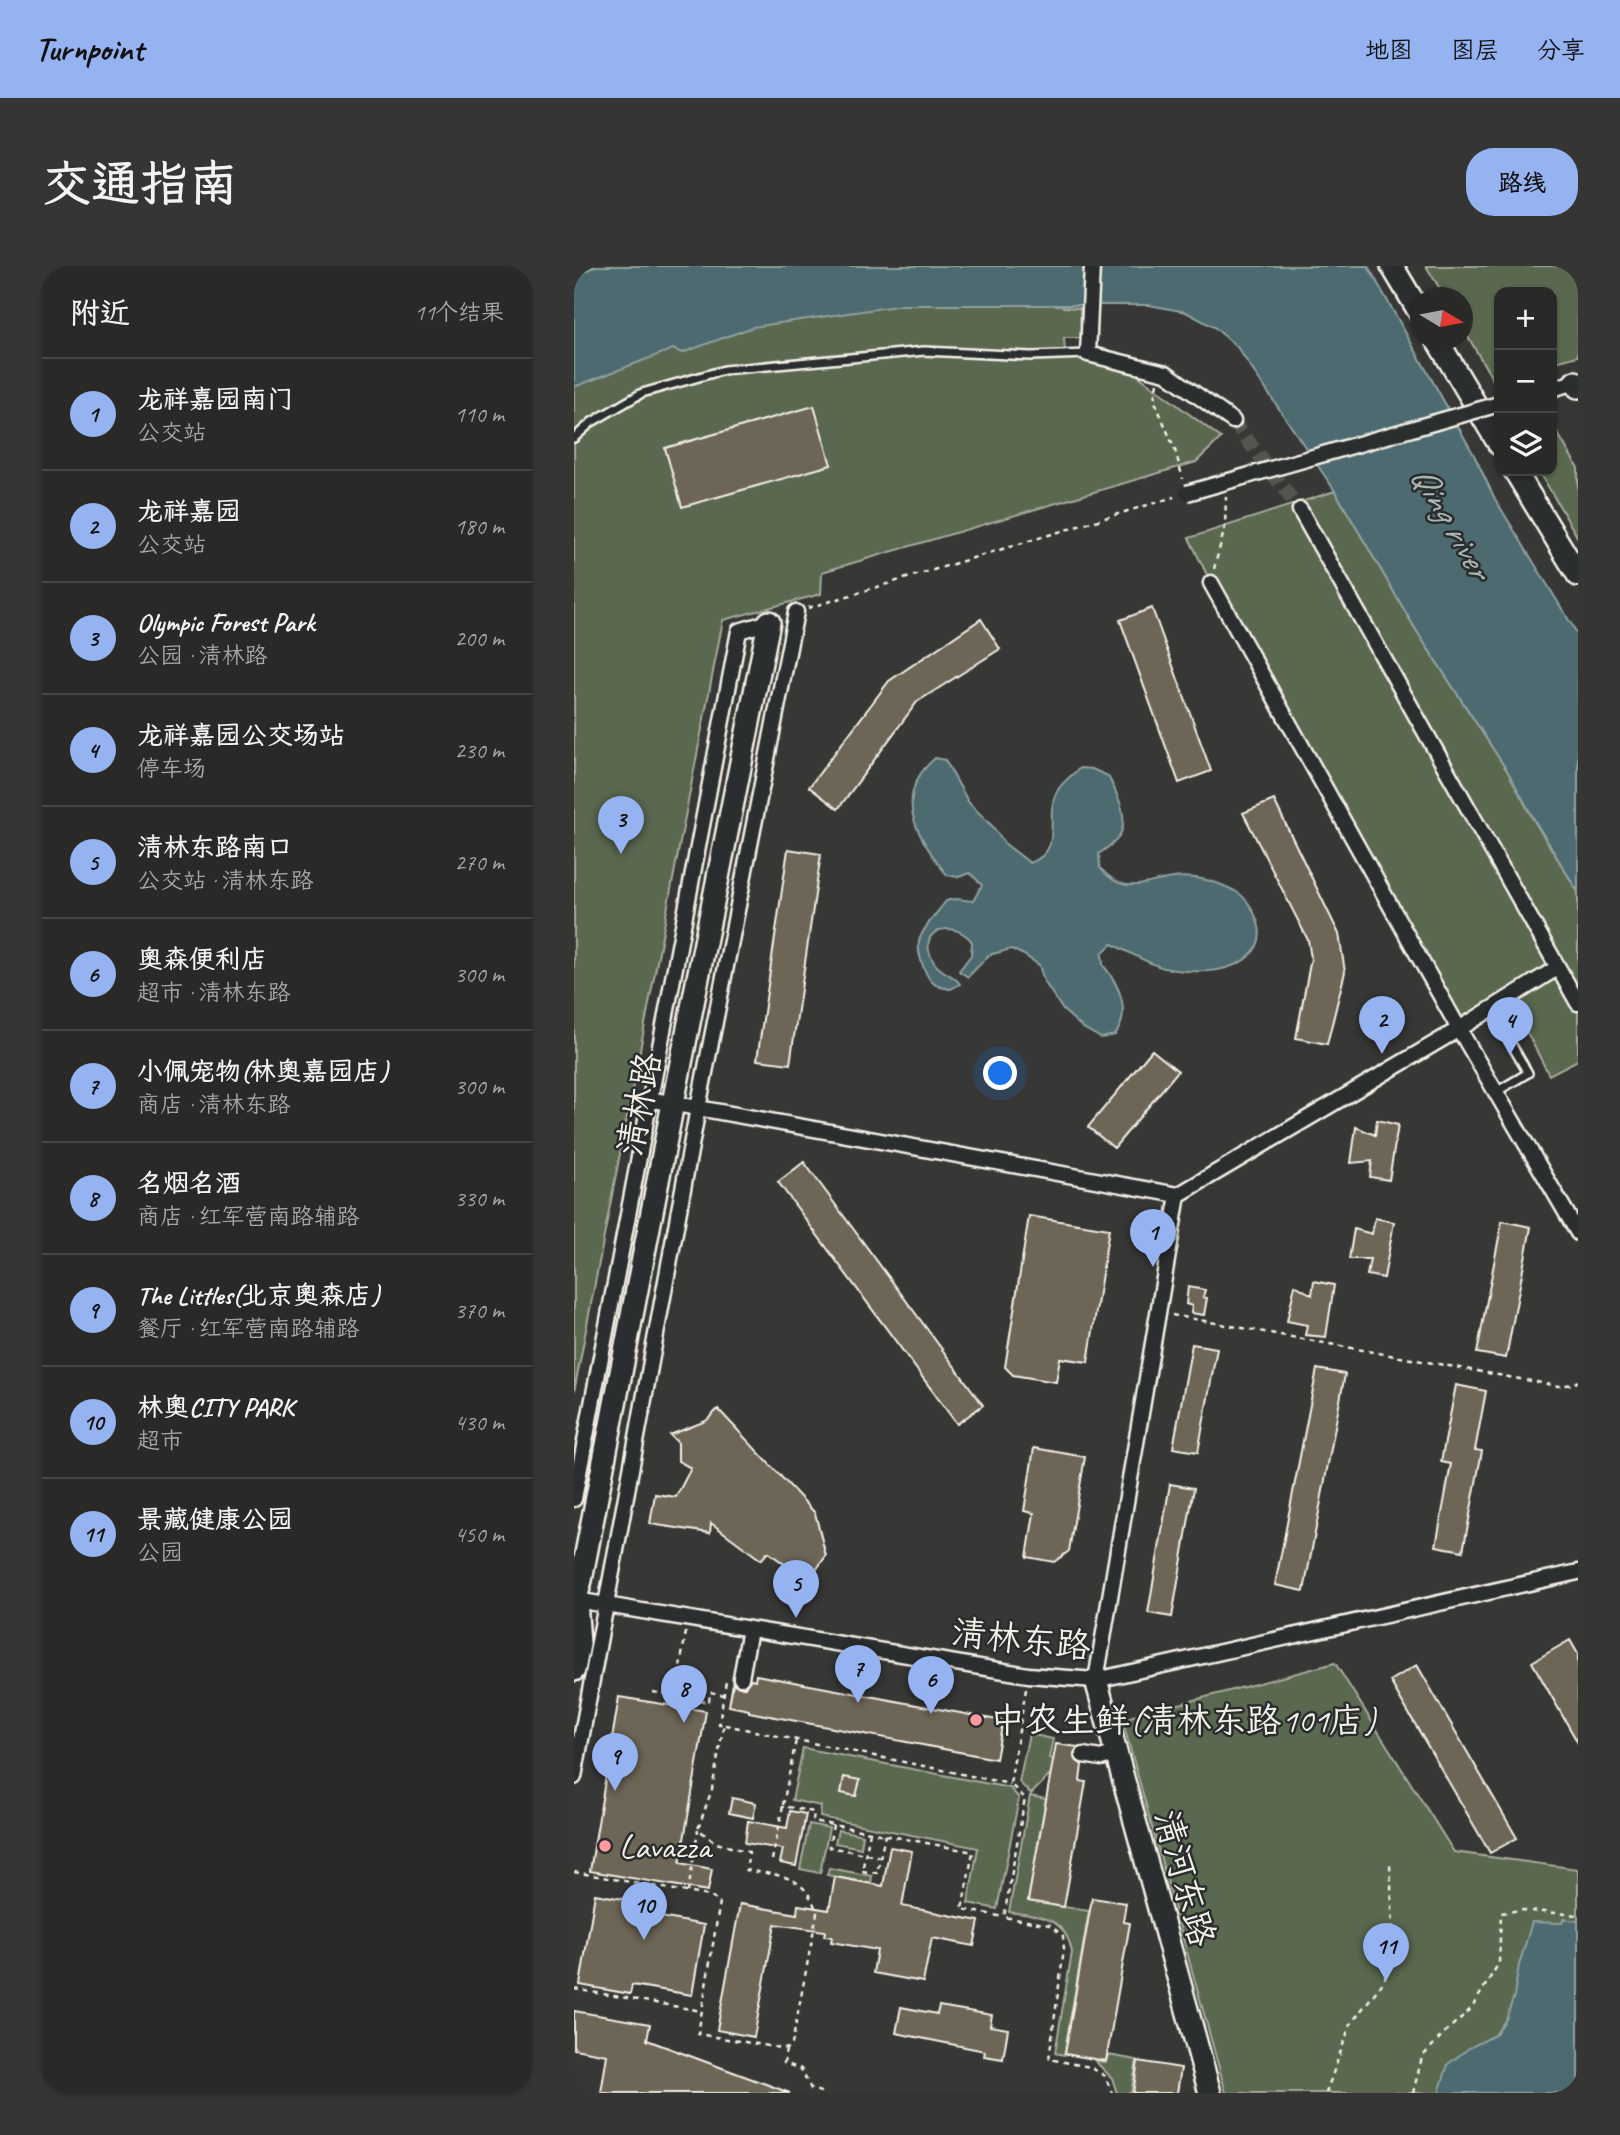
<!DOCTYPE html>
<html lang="zh">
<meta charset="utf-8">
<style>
:root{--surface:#292a28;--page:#353634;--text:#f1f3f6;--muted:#a5a7a8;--line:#454645;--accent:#95b2f1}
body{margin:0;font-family:Caveat,"LXGW WenKai TC",sans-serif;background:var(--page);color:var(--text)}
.controls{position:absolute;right:21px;top:21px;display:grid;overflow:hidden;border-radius:14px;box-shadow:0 2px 5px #0004}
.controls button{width:63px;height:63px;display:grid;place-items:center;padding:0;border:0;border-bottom:2px solid var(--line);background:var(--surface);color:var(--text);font:35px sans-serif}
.compass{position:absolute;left:836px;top:21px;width:63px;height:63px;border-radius:50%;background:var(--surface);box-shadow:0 2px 5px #0004;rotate:100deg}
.you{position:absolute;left:427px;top:808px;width:24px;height:24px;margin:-18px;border:5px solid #fff;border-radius:50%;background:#1a73e8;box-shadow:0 0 0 10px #1a73e833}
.badge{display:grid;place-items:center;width:46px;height:46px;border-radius:50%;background:var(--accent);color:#111;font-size:23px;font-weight:700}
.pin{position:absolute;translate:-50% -58px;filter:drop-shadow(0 2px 4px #0008)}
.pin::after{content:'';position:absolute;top:37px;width:24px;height:21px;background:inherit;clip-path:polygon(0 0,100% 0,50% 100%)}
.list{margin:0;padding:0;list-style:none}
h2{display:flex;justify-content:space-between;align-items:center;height:91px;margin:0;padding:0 28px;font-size:30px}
h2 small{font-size:23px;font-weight:400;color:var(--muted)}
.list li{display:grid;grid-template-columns:46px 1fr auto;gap:21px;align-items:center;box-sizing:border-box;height:112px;padding:0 28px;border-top:2px solid var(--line)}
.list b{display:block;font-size:26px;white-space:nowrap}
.list p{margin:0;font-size:23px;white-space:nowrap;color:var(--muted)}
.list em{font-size:23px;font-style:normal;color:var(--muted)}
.icon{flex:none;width:38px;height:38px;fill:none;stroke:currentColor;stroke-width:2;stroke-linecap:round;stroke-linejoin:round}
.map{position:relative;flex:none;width:1004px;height:1827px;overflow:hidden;border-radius:28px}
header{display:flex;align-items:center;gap:42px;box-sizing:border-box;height:98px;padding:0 35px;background:var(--accent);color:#111}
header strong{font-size:33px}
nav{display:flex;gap:38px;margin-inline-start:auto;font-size:24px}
.intro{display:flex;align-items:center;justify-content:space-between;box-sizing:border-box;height:168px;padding:0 42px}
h1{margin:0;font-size:49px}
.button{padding:18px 32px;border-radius:28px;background:var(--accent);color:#111;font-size:24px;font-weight:700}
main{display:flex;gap:42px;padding:0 42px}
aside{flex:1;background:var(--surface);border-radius:28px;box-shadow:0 2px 5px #0004}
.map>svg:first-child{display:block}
</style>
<header>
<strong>Turnpoint</strong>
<nav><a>地图</a><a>图层</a><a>分享</a></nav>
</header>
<div class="intro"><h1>交通指南</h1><a class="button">路线</a></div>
<main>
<aside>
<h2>附近<small>11个结果</small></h2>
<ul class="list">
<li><span class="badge">1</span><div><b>龙祥嘉园南门</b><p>公交站</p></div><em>110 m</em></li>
<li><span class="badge">2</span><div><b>龙祥嘉园</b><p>公交站</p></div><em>180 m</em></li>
<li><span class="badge">3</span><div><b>Olympic Forest Park</b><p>公园 · 清林路</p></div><em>200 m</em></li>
<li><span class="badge">4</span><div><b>龙祥嘉园公交场站</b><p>停车场</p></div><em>230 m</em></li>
<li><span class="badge">5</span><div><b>清林东路南口</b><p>公交站 · 清林东路</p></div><em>270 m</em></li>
<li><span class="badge">6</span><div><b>奥森便利店</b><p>超市 · 清林东路</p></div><em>300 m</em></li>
<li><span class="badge">7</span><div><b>小佩宠物(林奥嘉园店)</b><p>商店 · 清林东路</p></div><em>300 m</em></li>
<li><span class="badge">8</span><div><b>名烟名酒</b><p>商店 · 红军营南路辅路</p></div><em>330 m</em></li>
<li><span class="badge">9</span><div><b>The Littles(北京奥森店)</b><p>餐厅 · 红军营南路辅路</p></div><em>370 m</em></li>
<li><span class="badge">10</span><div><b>林奥CITY PARK</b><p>超市</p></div><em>430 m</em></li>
<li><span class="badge">11</span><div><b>景藏健康公园</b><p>公园</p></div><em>450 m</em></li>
</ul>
</aside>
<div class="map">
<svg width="1004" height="1827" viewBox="0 0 1004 1827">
<rect width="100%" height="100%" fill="#373836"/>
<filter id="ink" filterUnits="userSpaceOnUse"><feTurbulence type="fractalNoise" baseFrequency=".0143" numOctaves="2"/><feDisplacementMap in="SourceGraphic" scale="14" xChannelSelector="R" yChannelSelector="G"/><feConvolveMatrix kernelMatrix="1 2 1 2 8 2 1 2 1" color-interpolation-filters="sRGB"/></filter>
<g filter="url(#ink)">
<!-- green -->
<path fill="#5a6850" stroke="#a7ac9c" stroke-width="2" d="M0,0H488L489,41L506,42L507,72H490L491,88L558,105L647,172L622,196L248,306L247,328L149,354L0,1126Z
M852,0H1004V90L978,97V26H925V112L919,114L889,62L888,32L871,31Z
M979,159L1004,202V272L965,205H978Z
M761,225L842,364L934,506L959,553L1004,626V794L975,809L934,730L885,763L637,317L615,272Z
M761,1397L880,1586L1004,1603V1827H652L548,1453Z
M455,1468L479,1473L475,1492L480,1493L478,1507L457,1528L445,1516Z
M229,1482L436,1522L445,1532L423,1643L394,1637L404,1582L246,1551L247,1540L218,1534Z
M456,1530L472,1533L454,1635L515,1645L490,1789L481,1787L498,1686C491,1650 466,1651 435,1646Z
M235,1558L255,1562L246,1607L226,1603Z
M264,1564L289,1569L287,1582L261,1577Z
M255,1602L298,1610L297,1618L253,1609Z
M534,1789L563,1794L557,1827H543L538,1812L521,1795L532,1796Z"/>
<!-- water -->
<path fill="#4d6b70" stroke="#90a1a0" stroke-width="2" d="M22,0H794L900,189L921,233L1004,369V626L961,555L934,506L842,364L761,225L663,81L640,61L612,46L575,39H329L179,61L108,87L99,83L0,121V10Z
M361,492L371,494L395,537L419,561L430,577L456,597C491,584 470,552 482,527C487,517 498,509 506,502L518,503L534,510C543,528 558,554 543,573C538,579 531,583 525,588L526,602C552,631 567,616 599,612C620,609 642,615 661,625C670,630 677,639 681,649C698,685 665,703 633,705C585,707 579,698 538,678L528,687L529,699C545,718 558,746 541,769L527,772L509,762L489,744L470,715L465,699L450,689L437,683L415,689L394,711L385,705L397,689L398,676C384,655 346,660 356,688C363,708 378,706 386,718L377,723C370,722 362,721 357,715C350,706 341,683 346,672C351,659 364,646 372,635L381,633L399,635L408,619L396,607L384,611L373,609C343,571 317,530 361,492Z
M990,1653L1004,1655V1827H865L874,1798L895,1782L921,1769L932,1753L940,1730L945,1699L958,1656L988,1657Z"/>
<!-- building -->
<path fill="#6d6555" stroke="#f4f1e8" stroke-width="2" d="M240,140L257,199L108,241L91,182Z
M578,342L637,505L605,517L546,354Z
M407,353L426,383L343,436L264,543L235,521L315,415Z
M700,534L765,668L771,706L753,778L722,772L737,692L734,674L669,547Z
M214,583L247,588L216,798L183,794Z
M578,784L604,805L540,882L514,861Z
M803,854L824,859L815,914L796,911L798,895L777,897L782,861L801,869Z
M230,896L409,1139L383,1158L204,916Z
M455,950L535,963L514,1096L486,1092L482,1116L439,1109L431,1101Z
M801,952L820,956L810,1012L793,1009L796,993H775L780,963L798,968Z
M928,955L957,961L932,1092L903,1087Z
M740,1015L760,1019L752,1071L731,1069L733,1059L713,1055L721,1019L738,1029Z
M614,1021L631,1024L629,1031L633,1032L630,1049L617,1047L618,1040L612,1038Z
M618,1078L643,1082L624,1186L599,1182Z
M743,1103L771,1108L730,1325L701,1319Z
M882,1119L912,1125L901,1184L908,1185L889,1285L862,1280L877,1198L867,1196Z
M144,1143L241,1247L252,1290L234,1315L194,1286L187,1294L137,1257L136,1267L76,1258L81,1228L102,1231L117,1202L104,1195V1177L96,1169L132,1155Z
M460,1182L511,1191L495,1285L480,1296L453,1291L460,1247L450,1245Z
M596,1218L620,1222L598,1351L574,1347Z
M996,1374L1004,1388V1477L958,1396Z
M843,1399L943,1572L916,1587L816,1415Z
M182,1409L429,1455L422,1493L175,1446V1444L155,1440L159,1417L165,1421H171L177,1413L181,1414Z
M45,1431L132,1445L106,1597L138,1603L134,1625L16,1605Z
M482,1478L504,1481L500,1487V1492L508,1499L506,1515L512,1516L490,1641L454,1635Z
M270,1511L286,1514L282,1530L267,1527Z
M158,1532L182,1537L179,1552L155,1547Z
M216,1545L232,1548L222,1600L206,1597L209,1583L171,1577L174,1555L213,1562Z
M316,1581L338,1585L328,1640L405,1655L400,1680L358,1672L349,1716L299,1707L303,1684L257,1676L258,1671L250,1670L251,1665L201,1658L180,1771L143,1764L166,1638L223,1648L224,1639L255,1644L261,1611L309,1620Z
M21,1628L78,1638L76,1649L130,1659L118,1729L58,1719L56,1728L6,1719Z
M518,1632L552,1637L549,1656L556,1657L532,1795L491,1788Z
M365,1740L418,1749L416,1760L434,1763L429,1793L410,1790L411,1785L322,1767L327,1741L363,1748Z
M0,1745L76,1758L73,1774L216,1827H27L33,1789L0,1783Z
M564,1795L607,1802L603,1827H559Z"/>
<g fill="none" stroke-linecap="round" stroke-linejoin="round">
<!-- street-tunnel -->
<path stroke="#535451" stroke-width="14" stroke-dasharray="14 7" stroke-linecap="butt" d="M659,155L726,244"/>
<defs>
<path id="lane" d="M0,172L18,156L68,127L150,104L350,85L457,90L514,88
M917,743L954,807L922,826"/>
<path id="street" d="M518,0L514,88L592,107L659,155
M978,123L1004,115
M726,244L1004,737
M637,317L885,763L1004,967
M74,833L604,929
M0,1233L165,365L195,356
M2,1334L454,1409L522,1414L1004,1306
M167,1412L176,1363
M522,1414L604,929L885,763L983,702
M509,1489L527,1492L533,1490
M0,1511L124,842L222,346"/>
<path id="secondary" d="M818,0L846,47
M863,74L925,178
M1001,116L1004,121
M941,205L1004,309
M0,1340L7,1314L99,837L195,356
M0,1404L5,1378L2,1334
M522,1414L636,1827"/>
</defs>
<!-- lane casing -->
<use href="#lane" stroke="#f4f1e8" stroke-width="12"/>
<!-- street casing -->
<use href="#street" stroke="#f4f1e8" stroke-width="19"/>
<!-- secondary casing -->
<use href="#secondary" stroke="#f4f1e8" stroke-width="26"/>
<!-- path -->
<path stroke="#f4f1e8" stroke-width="2.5" stroke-dasharray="5 5" stroke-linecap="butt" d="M583,117L580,133L601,184L609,213
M640,303L651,261L652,231
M234,342L600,231
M598,1049L984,1120L1000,1118L1004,1115
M112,1366L101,1430L135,1436L136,1426L150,1429
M452,1423L436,1518L451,1532L430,1651L476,1659L489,1670L490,1683L475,1793L516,1801L531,1810L538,1827
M79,1426L101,1430
M151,1459L436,1518
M209,1539L222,1474
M259,1559L255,1581L307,1591
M296,1566L288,1605L303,1607L311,1569
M198,1594L209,1540L240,1546L239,1555L399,1586L388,1643L430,1651
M0,1606L135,1630L146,1636L124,1768L212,1783L218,1778L243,1647C231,1608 207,1610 172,1604L175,1586L142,1577L124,1563L138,1523L150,1458H145L152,1415
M114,1626L124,1564
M0,1723L128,1745
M212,1783L210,1797L227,1803L237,1823L250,1827
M752,1827L776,1759L810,1715L820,1684L816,1599
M839,1827L848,1791L871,1766L897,1743L925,1697L927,1647L946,1644L1004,1649"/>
<!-- lane -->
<use href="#lane" stroke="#2a2d2e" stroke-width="7"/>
<!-- street -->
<use href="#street" stroke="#2a2d2e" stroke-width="14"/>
<!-- secondary -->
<use href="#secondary" stroke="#2a2d2e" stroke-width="21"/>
<defs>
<path id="street-bridge" d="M613,227L925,138"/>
</defs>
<!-- street-bridge casing -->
<use href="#street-bridge" stroke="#f4f1e8" stroke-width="19" stroke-linecap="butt"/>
<!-- street-bridge -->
<use href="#street-bridge" stroke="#2a2d2e" stroke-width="14"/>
</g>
</g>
<!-- markers -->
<g fill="#ff9aa2" stroke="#2a2d2e" stroke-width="2.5">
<circle cx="402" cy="1454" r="7"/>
<circle cx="31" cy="1580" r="7"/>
</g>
<g text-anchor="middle" stroke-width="5" stroke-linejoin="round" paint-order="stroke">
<!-- street labels -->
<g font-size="35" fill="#f4f1e8" stroke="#2a2d2e">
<text transform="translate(65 838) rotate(-79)" y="12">清林路</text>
<text transform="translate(447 1373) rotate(6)" y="12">清林东路</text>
<text transform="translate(611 1612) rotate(74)" y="12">清河东路</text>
</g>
<!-- poi labels -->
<g font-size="35" fill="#f4f1e8" stroke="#2a2d2e" text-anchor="start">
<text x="416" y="1466">中农生鲜(清林东路101店)</text>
<text x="45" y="1592">Lavazza</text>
</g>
<!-- water labels -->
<g font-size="37" font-style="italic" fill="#a9b5b2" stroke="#2a2d2e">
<text transform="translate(878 255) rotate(60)" y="13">Qing river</text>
</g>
</g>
</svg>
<div class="controls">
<button>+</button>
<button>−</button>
<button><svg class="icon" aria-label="layers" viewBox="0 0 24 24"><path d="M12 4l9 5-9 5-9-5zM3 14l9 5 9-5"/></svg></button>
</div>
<svg class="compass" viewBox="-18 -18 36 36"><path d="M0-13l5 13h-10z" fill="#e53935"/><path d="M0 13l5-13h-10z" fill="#a5a7a8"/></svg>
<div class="you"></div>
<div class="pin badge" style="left:579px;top:1001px">1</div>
<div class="pin badge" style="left:808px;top:788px">2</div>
<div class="pin badge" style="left:47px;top:588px">3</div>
<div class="pin badge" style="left:936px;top:789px">4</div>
<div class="pin badge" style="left:222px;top:1352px">5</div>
<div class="pin badge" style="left:357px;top:1448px">6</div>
<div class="pin badge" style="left:284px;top:1437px">7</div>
<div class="pin badge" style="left:110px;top:1457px">8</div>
<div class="pin badge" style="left:41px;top:1525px">9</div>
<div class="pin badge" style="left:70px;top:1674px">10</div>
<div class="pin badge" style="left:812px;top:1715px">11</div>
</div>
</main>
